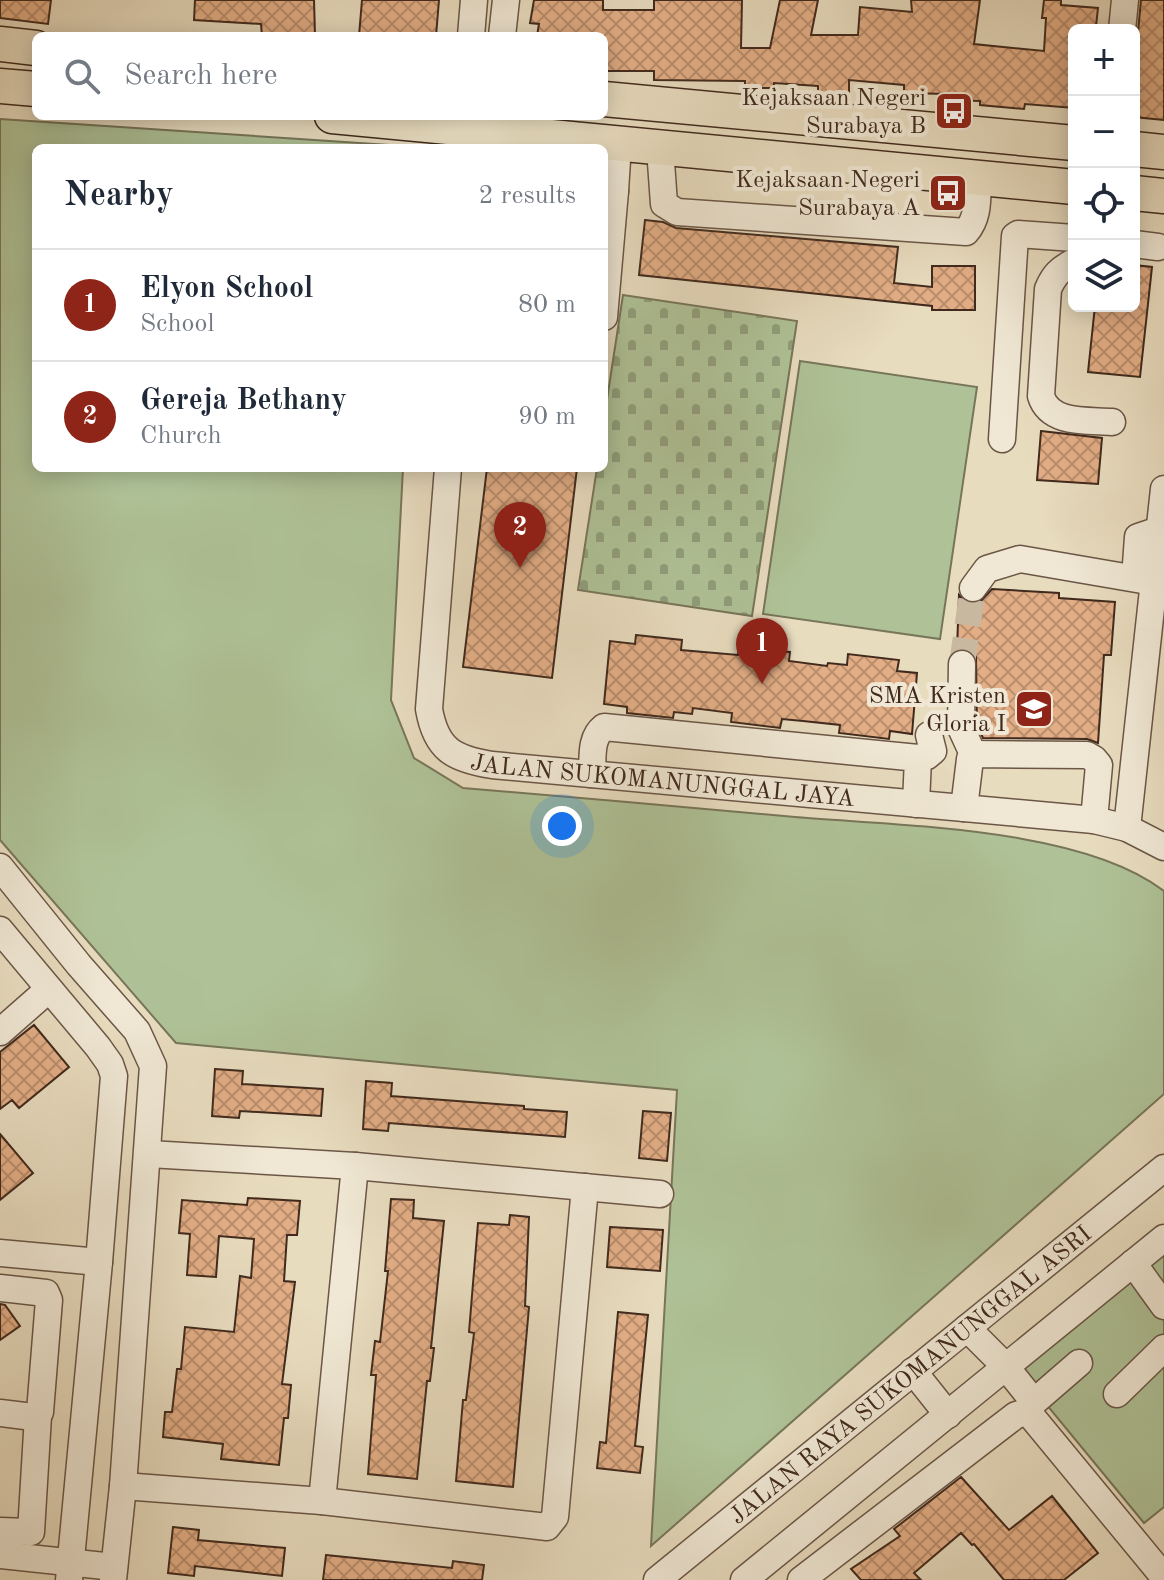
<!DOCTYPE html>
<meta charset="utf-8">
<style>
:root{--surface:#fff;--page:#f2f2f3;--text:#1f2937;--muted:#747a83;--line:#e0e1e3;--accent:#8f2418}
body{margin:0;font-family:"Old Standard TT",serif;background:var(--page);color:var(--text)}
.controls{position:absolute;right:24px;top:24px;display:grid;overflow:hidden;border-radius:12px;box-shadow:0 4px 20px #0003}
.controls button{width:72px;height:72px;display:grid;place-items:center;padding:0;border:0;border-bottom:2px solid var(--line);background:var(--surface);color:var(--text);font:40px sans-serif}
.you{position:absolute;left:562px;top:826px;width:28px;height:28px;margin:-20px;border:6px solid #fff;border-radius:50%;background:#1a73e8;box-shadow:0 0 0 12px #1a73e833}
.badge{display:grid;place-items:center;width:52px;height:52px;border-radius:50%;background:var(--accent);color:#fff;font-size:26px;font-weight:700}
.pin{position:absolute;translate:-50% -66px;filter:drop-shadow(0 2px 4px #0008)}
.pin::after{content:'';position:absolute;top:42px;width:28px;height:24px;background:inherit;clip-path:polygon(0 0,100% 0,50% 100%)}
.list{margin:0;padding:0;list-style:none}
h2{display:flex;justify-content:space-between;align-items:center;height:104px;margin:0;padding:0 32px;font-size:34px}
h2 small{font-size:26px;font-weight:400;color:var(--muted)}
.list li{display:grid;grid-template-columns:52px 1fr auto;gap:24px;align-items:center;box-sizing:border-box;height:112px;padding:0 32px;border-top:2px solid var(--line)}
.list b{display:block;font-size:30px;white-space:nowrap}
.list p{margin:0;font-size:26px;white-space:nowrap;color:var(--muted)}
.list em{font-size:26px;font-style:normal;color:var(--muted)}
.icon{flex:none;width:44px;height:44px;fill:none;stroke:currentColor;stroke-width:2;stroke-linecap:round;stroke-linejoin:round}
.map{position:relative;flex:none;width:1164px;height:1580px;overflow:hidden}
.search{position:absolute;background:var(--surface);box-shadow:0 4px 20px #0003;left:32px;top:32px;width:576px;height:88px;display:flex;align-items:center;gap:20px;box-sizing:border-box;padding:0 28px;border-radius:12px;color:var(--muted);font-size:30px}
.panel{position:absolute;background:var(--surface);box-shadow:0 4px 20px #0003;left:32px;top:144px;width:576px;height:328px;border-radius:12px}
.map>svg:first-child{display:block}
</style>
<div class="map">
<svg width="1164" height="1580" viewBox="0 0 1164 1580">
<defs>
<pattern id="cemetery-stones" width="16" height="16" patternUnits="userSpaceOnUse" patternTransform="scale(2)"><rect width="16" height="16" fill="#afc297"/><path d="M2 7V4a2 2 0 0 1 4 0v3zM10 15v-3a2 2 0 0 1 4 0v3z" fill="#909e7b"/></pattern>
<pattern id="building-cross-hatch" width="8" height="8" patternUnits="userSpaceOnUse" patternTransform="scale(2)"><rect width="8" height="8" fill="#e3ae86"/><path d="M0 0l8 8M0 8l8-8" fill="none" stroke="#ba8e6d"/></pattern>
</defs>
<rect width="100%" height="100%" fill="#e8dcbf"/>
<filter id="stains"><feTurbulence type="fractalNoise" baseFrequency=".0025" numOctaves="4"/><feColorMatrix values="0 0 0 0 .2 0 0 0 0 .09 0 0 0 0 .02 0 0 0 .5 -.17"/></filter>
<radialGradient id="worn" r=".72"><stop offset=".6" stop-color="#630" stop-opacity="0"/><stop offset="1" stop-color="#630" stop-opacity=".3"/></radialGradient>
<!-- green -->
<path fill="#afc297" stroke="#78765a" stroke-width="2" d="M0,119L435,148H36V468H403L391,700L414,758L463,788C574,797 684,807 795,817C899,826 1081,827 1164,891V1094L651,1546L677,1090L176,1043L0,840Z
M800,361L977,387L940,639L763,614Z
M1164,1248V1507L1144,1523L1018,1370Z"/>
<!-- cemetery -->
<path fill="url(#cemetery-stones)" stroke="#78765a" stroke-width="2" d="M623,295L797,321L752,616L578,590L597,468H604V419Z"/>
<!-- building -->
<path fill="url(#building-cross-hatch)" stroke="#412a1d" stroke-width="2" d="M0,0H51L48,24L0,18Z
M195,0H314L315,35L262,36L261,24L194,20Z
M362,0H439L436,36H359Z
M534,0H603V10H654V0H742L741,48H770L780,0H818L811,35H858L860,7L912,12L911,0H980L974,44L1044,51L1046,18H1042L1044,0H1061V5L1098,8L1096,26H1092V30H1074V108L1025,104L1024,109L980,105V101L948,100V94L904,93V85L849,80V95H818V86L774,83V88H745V81L654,80V71H604V36H537L539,24L530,23Z
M1141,0H1164V120L1134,117V40L1138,32Z
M645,220L663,222L676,228L898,247L894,283L932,287V266H975V310H932V306L639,275Z
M1134,265L1152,267L1140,377L1088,372L1095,306H1134Z
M1041,431L1102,438L1098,484L1037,480Z
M487,468H577L552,678L463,667Z
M992,589L1059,593V598L1115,602L1111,655H1104L1098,743L1087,739L983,738L977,725L976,657L970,650L957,649L959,595L964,601L979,603Z
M636,635L682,640L681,650L738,655L739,647L790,652L789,661L827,666L828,663L847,665L848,654L899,660L897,671L917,673L912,734L890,731L889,739L839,733L840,725L803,721L782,719L780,728L731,722L732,713L693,708L692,714L674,712L673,718L627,713V707L604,704L610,641L635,644Z
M34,1025L69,1067L19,1108L12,1100L0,1109V1052Z
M215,1069L243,1071L242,1084L323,1089L321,1116L240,1111L239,1118L212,1116Z
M366,1081L392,1083L391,1096L524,1106V1109L567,1112L565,1137L389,1123L388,1131L363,1129Z
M643,1111L671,1113L667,1161L639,1158Z
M0,1134L33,1173L0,1200Z
M248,1198L300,1201L297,1235H287L284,1281L295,1282L282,1384L291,1385L288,1418H284L279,1465L221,1459L223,1444L163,1437L165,1412H172L177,1369H181L185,1327L234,1332L240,1276L251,1278L254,1239L219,1236L216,1277L187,1275L190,1234L179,1233L182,1200L247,1205Z
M391,1199L414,1200L413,1218L444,1221L431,1348H434L430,1381H427L417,1479L368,1474L376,1375H371L375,1341L380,1342L388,1271H385Z
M510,1215L529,1217L525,1306L529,1307L513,1487L456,1481L463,1400H466L474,1333L469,1332L478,1223L509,1225Z
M610,1227L663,1230L660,1271L607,1267Z
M0,1304L5,1305L20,1326L0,1340Z
M618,1312L648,1315L635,1446L643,1447L640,1473L597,1468L600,1442L606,1443Z
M961,1477L1009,1530L1052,1496L1098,1553L1064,1580H1004L974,1544L972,1545L961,1533L914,1573L921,1580H861L851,1569L900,1536L894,1529Z
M173,1527L199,1530L198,1540L285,1548L282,1576L195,1566L194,1576L168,1573Z
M326,1555L452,1568L453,1561L484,1565L482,1580H323Z"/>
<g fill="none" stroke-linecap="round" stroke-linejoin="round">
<!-- minor-tunnel -->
<path stroke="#c7b89f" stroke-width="26" stroke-dasharray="26 13" stroke-linecap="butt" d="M962,664L973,588"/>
<defs>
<g id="minor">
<path d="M1122,30L1125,0"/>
<path d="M471,36L474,0"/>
<path d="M502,36L506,0"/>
<path d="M660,148L664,204L677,212L966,232C979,217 977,199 978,179"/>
<path d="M604,192L615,191L618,145"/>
<path d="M1134,244L1158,247"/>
<path d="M1074,262C1060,269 1054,275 1048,289L1041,396C1050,425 1088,420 1112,422"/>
<path d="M604,317L615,191"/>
<path d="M1002,439L1015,236L1018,234L1074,238"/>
<path id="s1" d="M448,468L429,709C436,749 453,759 492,765L1094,820L1127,828L1164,847"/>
<path d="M1135,578L1138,537L1159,530"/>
<path d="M973,588L987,569L1020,559L1154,582"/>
<path d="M962,664L961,728L973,754"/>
<path d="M918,758L927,756L933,751L929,735"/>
<path d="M592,774C593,757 590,738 604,727L918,758L916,804"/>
<path d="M964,808L970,759L973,754L1087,755L1094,759L1099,765L1094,820"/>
<path d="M1127,828L1164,489"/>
<path d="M0,867L79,965L137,1031L153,1066L123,1486L113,1580"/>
<path d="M0,930L98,1047L110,1064L114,1076L99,1262L69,1580"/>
<path d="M0,1032L49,989"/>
<path d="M149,1154L355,1166L660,1194"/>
<path d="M0,1253L99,1262"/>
<path d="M1133,1263L1164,1306"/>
<path d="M0,1288L46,1293L49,1300L40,1412L33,1417L0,1413"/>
<path d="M967,1328L1006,1367L1034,1402"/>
<path d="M913,1371L948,1415"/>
<path d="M1117,1394L1164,1348"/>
<path d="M1028,1412L1164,1577"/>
<path d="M123,1486L322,1501L547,1527L555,1517L585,1187"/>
<path d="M322,1501L355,1166"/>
<path d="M0,1531L31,1532L38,1416"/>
<path d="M0,1555L114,1567"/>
<path id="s2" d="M657,1580L1164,1168"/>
<path d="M744,1580L1164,1238"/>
<path d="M801,1580L1016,1415L1028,1412L1034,1402L1079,1363"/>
</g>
<path id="major" d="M0,44L36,48
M0,86L36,89
M604,99L1074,143
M332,116L1074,187
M1134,149L1164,152
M1134,193L1164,196"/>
</defs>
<!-- minor casing -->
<use href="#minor" stroke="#6b5646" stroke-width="29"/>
<!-- major casing -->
<use href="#major" stroke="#412a1d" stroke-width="37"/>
<!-- minor -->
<use href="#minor" stroke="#f0e8d5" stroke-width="26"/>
<!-- major -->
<use href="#major" stroke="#e8dcbf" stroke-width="34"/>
</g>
<!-- icons -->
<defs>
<symbol id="bus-square" viewBox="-11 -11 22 22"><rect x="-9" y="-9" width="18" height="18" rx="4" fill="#8f2418" stroke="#f0e8d5"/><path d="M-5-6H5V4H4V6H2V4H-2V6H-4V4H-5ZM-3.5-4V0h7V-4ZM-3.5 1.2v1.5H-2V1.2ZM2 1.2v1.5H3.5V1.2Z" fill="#fff"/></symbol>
<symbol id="school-square" viewBox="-11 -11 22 22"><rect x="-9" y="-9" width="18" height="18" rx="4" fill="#8f2418" stroke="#f0e8d5"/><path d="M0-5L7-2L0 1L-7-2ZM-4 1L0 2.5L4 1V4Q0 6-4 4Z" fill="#fff"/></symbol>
</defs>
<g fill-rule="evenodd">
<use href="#bus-square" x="932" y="89" width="44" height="44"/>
<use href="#bus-square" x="926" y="171" width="44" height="44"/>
<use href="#school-square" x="1012" y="687" width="44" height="44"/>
</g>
<g text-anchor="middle" stroke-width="8" stroke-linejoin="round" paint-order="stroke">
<!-- poi labels -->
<g font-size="24" fill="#412a1d" stroke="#f0e8d5" text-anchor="end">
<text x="926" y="105">Kejaksaan Negeri<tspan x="926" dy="28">Surabaya B</tspan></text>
<text x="920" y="187">Kejaksaan Negeri<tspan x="920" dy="28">Surabaya A</tspan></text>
<text x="1006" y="703">SMA Kristen<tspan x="1006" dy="28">Gloria I</tspan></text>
</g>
<!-- street labels -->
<g font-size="24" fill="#412a1d" stroke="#f0e8d5">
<text dy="8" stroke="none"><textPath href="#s1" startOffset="506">JALAN SUKOMANUNGGAL JAYA</textPath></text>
<text dy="8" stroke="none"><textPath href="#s2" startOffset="326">JALAN RAYA SUKOMANUNGGAL ASRI</textPath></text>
</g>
</g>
<rect width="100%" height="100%" filter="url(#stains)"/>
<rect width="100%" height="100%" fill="url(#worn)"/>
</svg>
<div class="controls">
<button>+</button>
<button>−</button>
<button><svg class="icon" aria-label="locate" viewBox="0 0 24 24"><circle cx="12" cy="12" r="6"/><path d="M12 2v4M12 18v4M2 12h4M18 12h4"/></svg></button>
<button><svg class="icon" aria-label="layers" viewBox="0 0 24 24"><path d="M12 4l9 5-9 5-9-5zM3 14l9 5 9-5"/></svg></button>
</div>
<div class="you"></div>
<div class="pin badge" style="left:762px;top:684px">1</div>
<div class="pin badge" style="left:520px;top:568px">2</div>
<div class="search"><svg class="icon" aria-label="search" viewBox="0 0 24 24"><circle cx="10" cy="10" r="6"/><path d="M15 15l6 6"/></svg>Search here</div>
<section class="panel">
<h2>Nearby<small>2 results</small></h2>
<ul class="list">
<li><span class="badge">1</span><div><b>Elyon School</b><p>School</p></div><em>80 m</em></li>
<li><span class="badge">2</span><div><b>Gereja Bethany</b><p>Church</p></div><em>90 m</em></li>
</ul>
</section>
</div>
